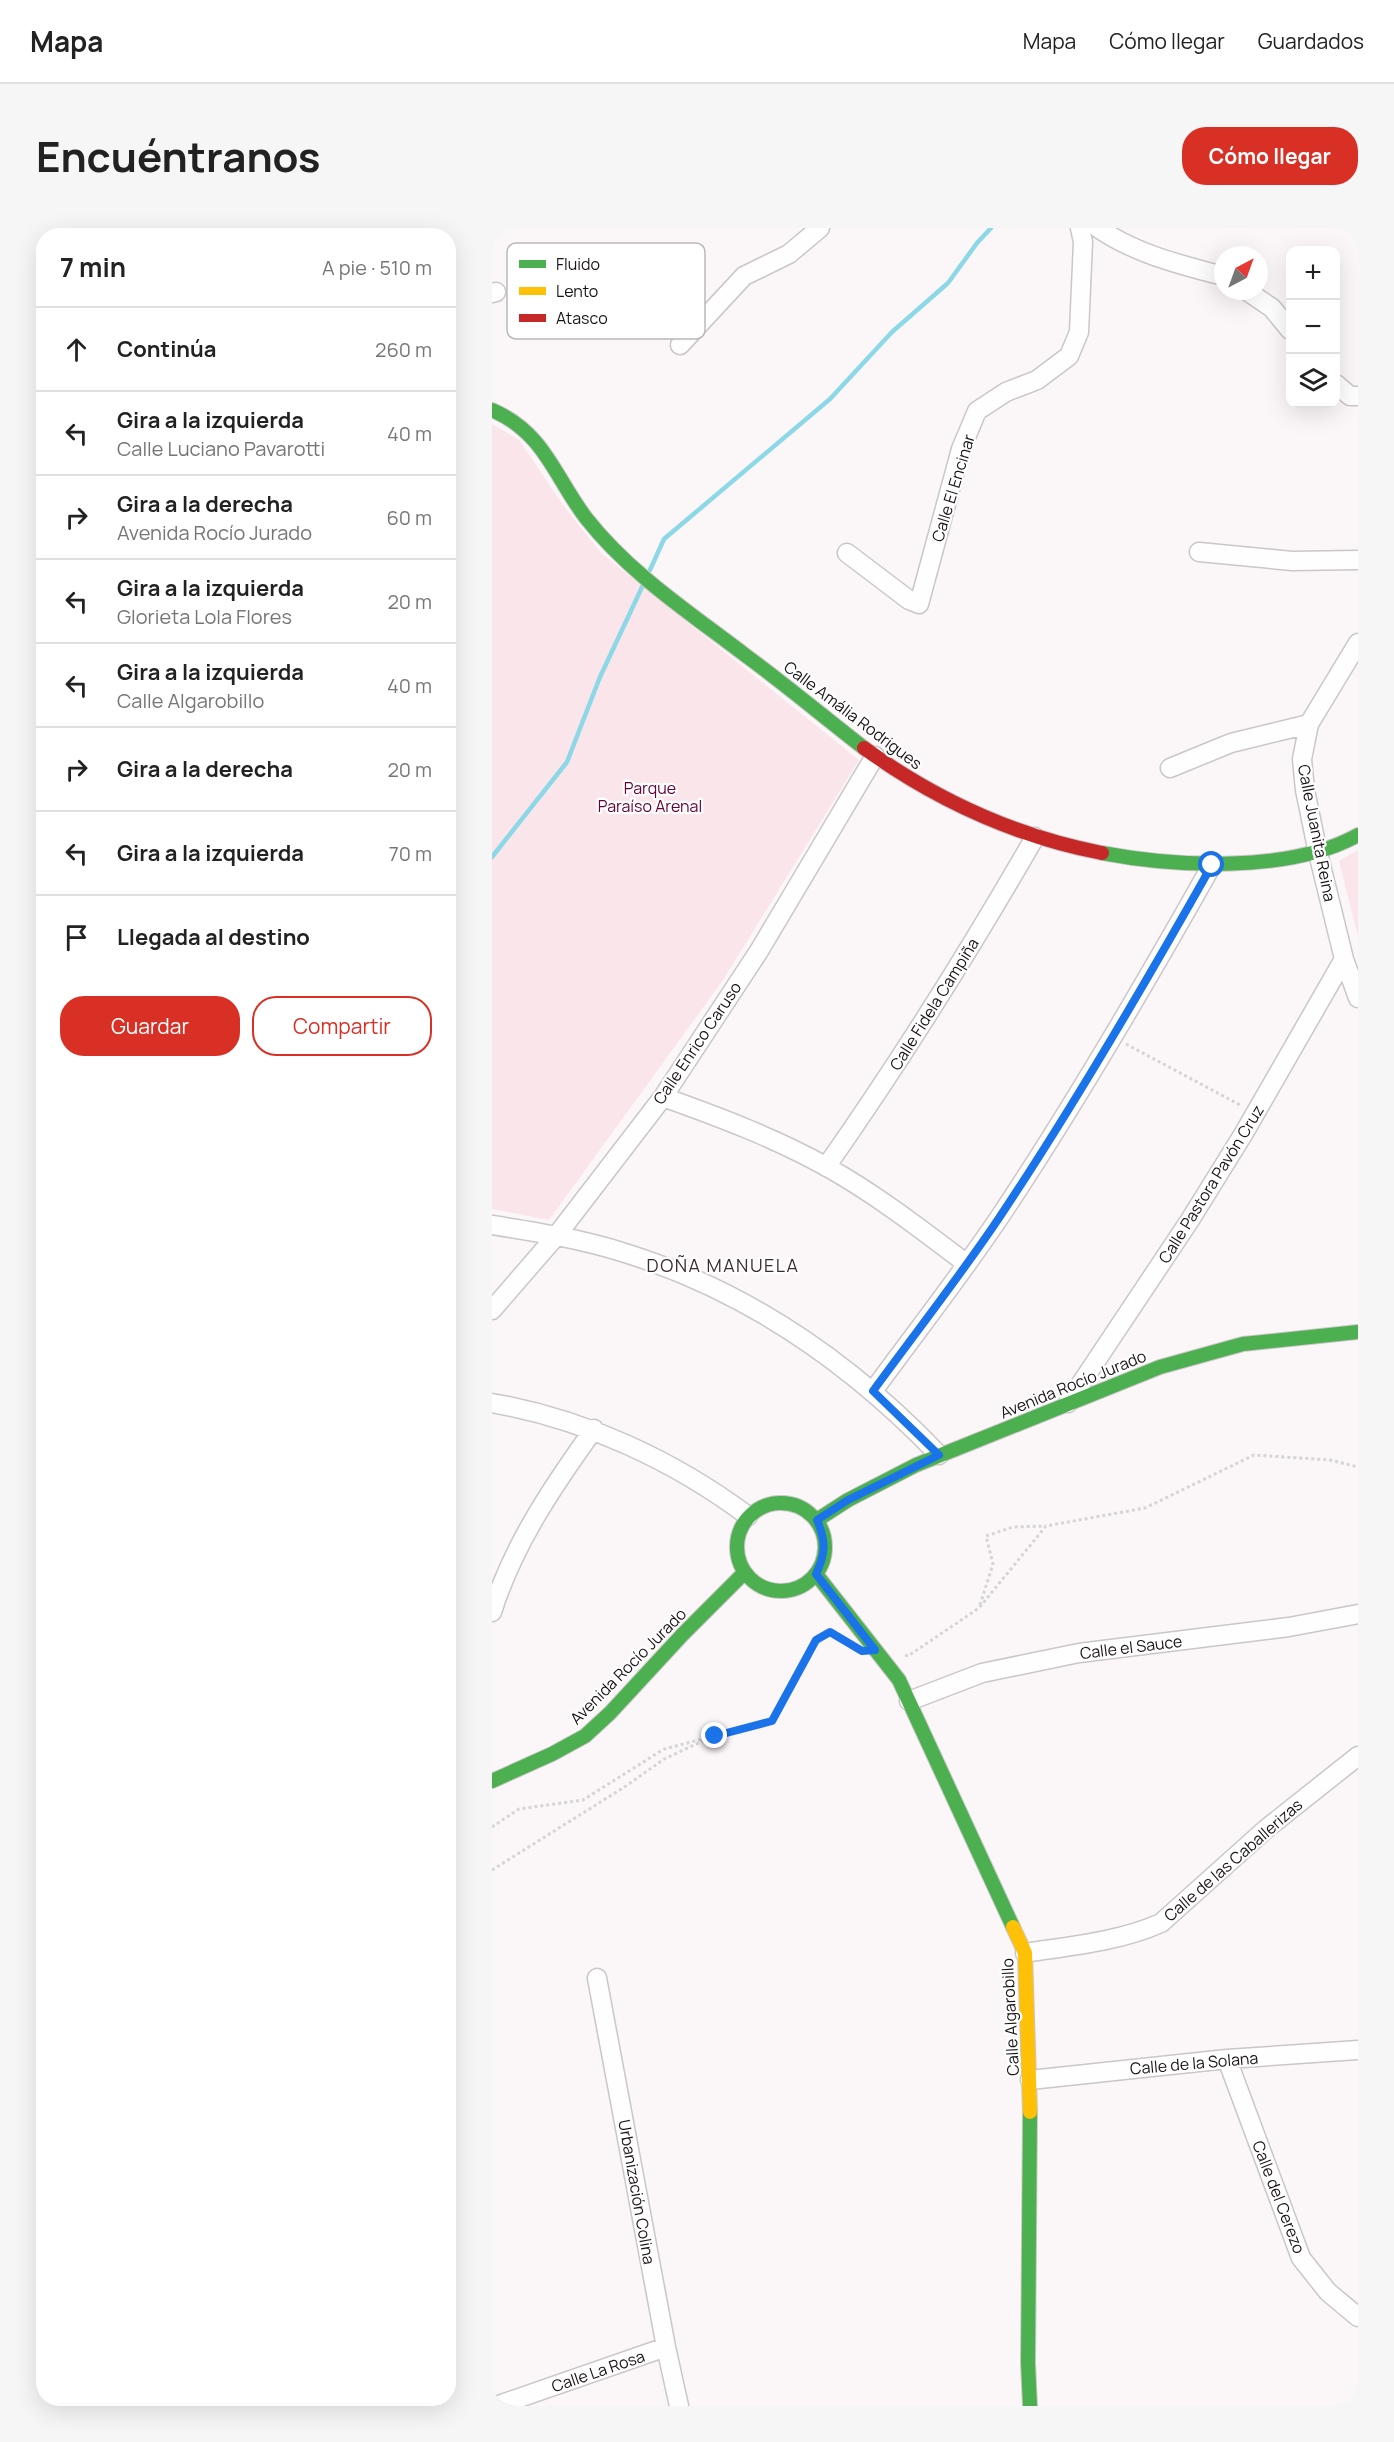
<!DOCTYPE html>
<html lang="es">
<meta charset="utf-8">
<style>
:root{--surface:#fff;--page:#f6f6f6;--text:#222;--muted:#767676;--line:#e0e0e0;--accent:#d93025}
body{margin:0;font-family:Manrope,sans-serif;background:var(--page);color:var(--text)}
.controls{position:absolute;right:18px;top:18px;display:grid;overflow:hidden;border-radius:12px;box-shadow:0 6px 24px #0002}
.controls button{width:54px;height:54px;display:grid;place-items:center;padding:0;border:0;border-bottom:2px solid var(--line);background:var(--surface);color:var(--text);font:30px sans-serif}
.compass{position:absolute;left:722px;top:18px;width:54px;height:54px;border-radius:50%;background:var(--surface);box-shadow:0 6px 24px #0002;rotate:41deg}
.stop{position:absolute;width:18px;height:18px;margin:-14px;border:4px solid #1a73e8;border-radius:50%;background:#fff}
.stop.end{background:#1a73e8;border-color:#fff;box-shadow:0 2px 6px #0008}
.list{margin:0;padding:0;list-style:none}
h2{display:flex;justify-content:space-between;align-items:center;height:78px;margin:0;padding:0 24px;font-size:26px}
h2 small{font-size:20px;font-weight:400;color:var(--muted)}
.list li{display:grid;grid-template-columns:39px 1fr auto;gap:18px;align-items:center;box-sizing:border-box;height:84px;padding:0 24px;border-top:2px solid var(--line)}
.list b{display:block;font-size:22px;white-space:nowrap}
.list p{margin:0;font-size:20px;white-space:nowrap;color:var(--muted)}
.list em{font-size:20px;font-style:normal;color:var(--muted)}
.actions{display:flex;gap:12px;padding:18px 24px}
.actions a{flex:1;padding:14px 0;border:2px solid var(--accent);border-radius:24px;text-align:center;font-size:21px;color:var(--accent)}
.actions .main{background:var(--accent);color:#fff}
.icon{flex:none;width:33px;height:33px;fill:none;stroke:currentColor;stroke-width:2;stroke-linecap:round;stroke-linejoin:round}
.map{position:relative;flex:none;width:866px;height:2178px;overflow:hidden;border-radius:24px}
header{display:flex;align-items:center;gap:36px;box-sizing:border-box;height:84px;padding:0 30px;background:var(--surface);border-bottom:2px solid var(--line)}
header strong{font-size:28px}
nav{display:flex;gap:33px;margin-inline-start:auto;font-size:21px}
.intro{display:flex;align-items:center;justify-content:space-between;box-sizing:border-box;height:144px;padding:0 36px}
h1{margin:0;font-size:42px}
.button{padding:15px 27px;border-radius:24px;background:var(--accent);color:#fff;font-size:21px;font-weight:700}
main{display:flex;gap:36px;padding:0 36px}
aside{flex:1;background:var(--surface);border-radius:24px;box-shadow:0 6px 24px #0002}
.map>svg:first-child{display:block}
</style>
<header>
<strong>Mapa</strong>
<nav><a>Mapa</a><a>Cómo llegar</a><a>Guardados</a></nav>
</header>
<div class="intro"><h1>Encuéntranos</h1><a class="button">Cómo llegar</a></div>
<main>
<aside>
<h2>7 min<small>A pie · 510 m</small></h2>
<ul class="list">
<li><svg class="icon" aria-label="ahead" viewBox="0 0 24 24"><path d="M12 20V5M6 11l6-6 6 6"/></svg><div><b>Continúa</b></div><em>260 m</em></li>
<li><svg class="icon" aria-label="left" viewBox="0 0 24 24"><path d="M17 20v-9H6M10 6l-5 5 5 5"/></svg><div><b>Gira a la izquierda</b><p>Calle Luciano Pavarotti</p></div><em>40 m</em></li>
<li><svg class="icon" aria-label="right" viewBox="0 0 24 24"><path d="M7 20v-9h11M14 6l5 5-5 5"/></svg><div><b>Gira a la derecha</b><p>Avenida Rocío Jurado</p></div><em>60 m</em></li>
<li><svg class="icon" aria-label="left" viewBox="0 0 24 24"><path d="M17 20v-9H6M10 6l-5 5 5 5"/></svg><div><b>Gira a la izquierda</b><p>Glorieta Lola Flores</p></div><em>20 m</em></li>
<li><svg class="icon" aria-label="left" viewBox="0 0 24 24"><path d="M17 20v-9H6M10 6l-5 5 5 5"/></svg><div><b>Gira a la izquierda</b><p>Calle Algarobillo</p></div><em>40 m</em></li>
<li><svg class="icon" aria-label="right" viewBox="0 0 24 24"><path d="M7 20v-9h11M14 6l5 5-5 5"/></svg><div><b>Gira a la derecha</b></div><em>20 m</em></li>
<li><svg class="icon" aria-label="left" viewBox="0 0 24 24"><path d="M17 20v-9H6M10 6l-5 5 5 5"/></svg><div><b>Gira a la izquierda</b></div><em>70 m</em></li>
<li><svg class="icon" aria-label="arrive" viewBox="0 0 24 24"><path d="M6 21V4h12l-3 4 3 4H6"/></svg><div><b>Llegada al destino</b></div></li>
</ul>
<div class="actions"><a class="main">Guardar</a><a>Compartir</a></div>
</aside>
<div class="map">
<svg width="866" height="2178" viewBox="0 0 866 2178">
<rect width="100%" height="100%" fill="#fbf6f8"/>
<!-- green -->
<path fill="#fae5eb" d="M0,196L27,212L71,277L109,325L367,532L231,752L57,992L0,981Z
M866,622V708L847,633Z"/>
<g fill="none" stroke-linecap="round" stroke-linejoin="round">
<!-- stream -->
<path stroke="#8cd8e6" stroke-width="4.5" d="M158,342L172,311L338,171L400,104L456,55L485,15L499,0
M0,629L75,534L108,449L151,357"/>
<defs>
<path id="street" d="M606,0C644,26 686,36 731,48
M755,63L780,80L798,102
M0,65L4,64
M188,117L252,48L297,26L328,0
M844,156L858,168H866
M707,324L800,333L866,332
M355,325L417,372L427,376L469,221L485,183L514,164L545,152L577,128L587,104L591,14L588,0
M866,415L817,496L810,531L813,562L826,625L852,731L866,770
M678,540L739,515L817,496
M171,869C227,889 283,910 335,939C385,967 430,1002 475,1036
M334,939C409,832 478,722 543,609
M0,997C45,1004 90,1011 133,1025C255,1063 360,1136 447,1227
M0,1082L65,1007L171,869L267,723L383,528
M381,1163C424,1104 469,1047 509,987C585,873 653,756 720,637
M0,1175C92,1191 181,1232 256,1288
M576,1175L698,992L752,905L852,731
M0,1384C21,1317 61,1258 102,1201
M417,1473L490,1445L587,1425L797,1399L866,1386
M533,1725C578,1718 626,1714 669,1695L774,1601L866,1528
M105,1750L174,2119L187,2178
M735,1831L809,2030L836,2064L866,2089
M538,1852L735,1831L866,1822
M4,2178L174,2119"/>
<path id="fast" d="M0,182C53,205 62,248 94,290C137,345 198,385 253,427C294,457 332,489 372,520
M610,625C684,639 798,645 866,607
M245 1319a44 44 0 1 1 88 0a44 44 0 1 1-88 0Z
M325,1292L356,1272L424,1237L668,1139L751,1116L866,1104
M324,1346L407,1452L521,1699
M0,1553L60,1526L93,1508L118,1485L191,1406L252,1345
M538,1884L536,2135L538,2178"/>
<path id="slow" d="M521,1699L533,1725L538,1884"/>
<path id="jam" d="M372,520C444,572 522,608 610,625"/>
</defs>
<!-- street casing -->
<use href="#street" stroke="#cbc6c8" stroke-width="21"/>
<!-- fast casing -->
<use href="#fast" stroke="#cbc6c8" stroke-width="16"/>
<!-- slow casing -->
<use href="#slow" stroke="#cbc6c8" stroke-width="16"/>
<!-- jam casing -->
<use href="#jam" stroke="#cbc6c8" stroke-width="16"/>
<!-- path -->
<path stroke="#d6d5d5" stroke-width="3" stroke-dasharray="3 3" stroke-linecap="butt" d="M634,816L750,878
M488,1377L501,1336L494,1308L521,1299L554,1298
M413,1427L416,1428L487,1380L554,1298L653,1280L762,1227L838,1232L866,1239
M0,1599L27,1581L91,1572L172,1521L280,1493L324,1412L338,1404L345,1408
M0,1642L134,1558L172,1531L213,1512"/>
<!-- street -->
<use href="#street" stroke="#fefefe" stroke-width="18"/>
<!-- fast -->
<use href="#fast" stroke="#4caf50" stroke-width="14"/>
<!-- slow -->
<use href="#slow" stroke="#ffc107" stroke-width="14"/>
<!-- jam -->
<use href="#jam" stroke="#c62828" stroke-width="14"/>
</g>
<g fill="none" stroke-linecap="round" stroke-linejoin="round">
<!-- route -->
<path stroke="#1a73e8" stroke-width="8" d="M223,1508L280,1493L324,1412L338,1404L370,1423L383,1422L324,1346C334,1325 334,1313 325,1292L356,1272L447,1227L381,1163C424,1104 469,1047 509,987C585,873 653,756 720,637"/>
</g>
<g text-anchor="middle" stroke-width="4.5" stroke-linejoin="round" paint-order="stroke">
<!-- street labels -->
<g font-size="16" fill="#1b1416" stroke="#fff">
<text transform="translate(461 260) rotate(-73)" y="6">Calle El Encinar</text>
<text transform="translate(361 487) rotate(37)" y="6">Calle Amália Rodrigues</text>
<text transform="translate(825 605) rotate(79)" y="6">Calle Juanita Reina</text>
<text transform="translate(442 776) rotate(-58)" y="6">Calle Fidela Campiña</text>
<text transform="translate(205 815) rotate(-56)" y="6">Calle Enrico Caruso</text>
<text transform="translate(719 956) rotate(-58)" y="6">Calle Pastora Pavón Cruz</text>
<text transform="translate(581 1156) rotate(-22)" y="6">Avenida Rocío Jurado</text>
<text transform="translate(639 1419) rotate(-7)" y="6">Calle el Sauce</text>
<text transform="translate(136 1438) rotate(-45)" y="6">Avenida Rocío Jurado</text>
<text transform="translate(741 1632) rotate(-41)" y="6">Calle de las Caballerizas</text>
<text transform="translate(518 1789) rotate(-93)" y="6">Calle Algarobillo</text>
<text transform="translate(702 1835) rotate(-5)" y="6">Calle de la Solana</text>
<text transform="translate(145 1964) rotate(80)" y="6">Urbanización Colina</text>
<text transform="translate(787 1969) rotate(69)" y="6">Calle del Cerezo</text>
<text transform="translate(106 2143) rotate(-19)" y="6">Calle La Rosa</text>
</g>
<!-- park labels -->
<g font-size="16" fill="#660035" stroke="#fff">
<text x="158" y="566">Parque<tspan x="158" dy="18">Paraíso Arenal</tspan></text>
</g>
<!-- neighbourhood labels -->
<g font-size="18" letter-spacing="1.5" fill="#3d2c31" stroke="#fff">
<text x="231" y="1044">DOÑA MANUELA</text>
</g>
</g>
<!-- legend -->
<rect x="15" y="15" width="198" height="96" rx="9" fill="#fff" stroke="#bbb8b9" stroke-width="1.5"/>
<rect x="27" y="32" width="27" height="8" fill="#4caf50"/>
<rect x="27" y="59" width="27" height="8" fill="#ffc107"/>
<rect x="27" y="86" width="27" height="8" fill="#c62828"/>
<g font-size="16" fill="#1b1416">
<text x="64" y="42">Fluido</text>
<text x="64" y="69">Lento</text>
<text x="64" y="96">Atasco</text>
</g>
</svg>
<div class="controls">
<button>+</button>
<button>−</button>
<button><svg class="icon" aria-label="layers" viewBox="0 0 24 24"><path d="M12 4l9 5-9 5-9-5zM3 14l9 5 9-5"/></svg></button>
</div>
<svg class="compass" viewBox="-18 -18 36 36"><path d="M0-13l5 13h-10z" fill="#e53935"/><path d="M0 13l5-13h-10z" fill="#767676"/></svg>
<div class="stop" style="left:720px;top:637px"></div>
<div class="stop end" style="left:223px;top:1508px"></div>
</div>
</main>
